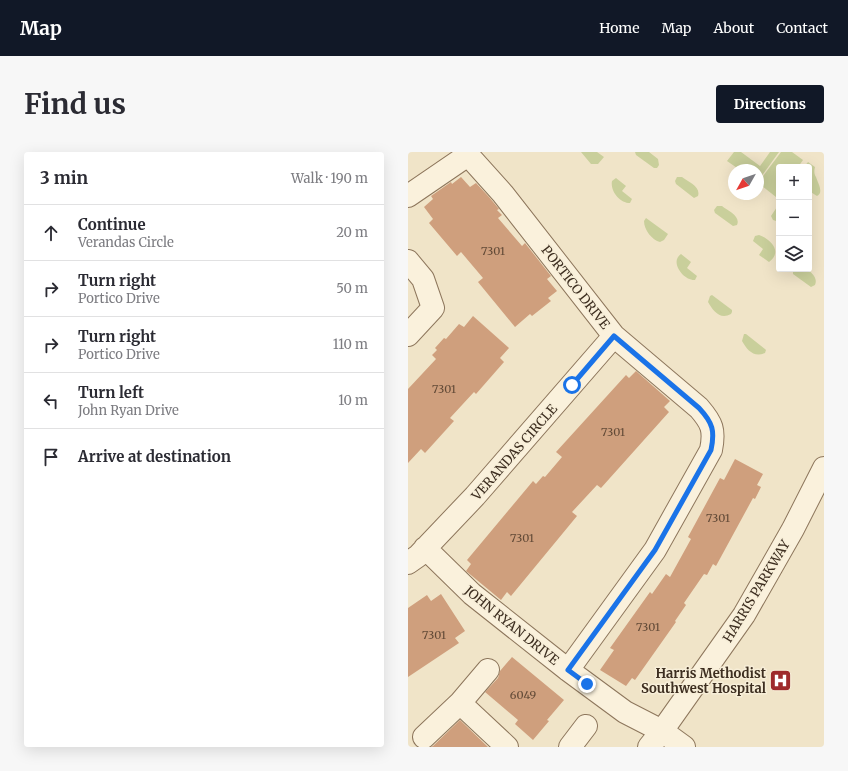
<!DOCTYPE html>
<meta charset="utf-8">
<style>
:root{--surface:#fff;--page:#f7f7f7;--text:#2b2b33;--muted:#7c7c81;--line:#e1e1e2;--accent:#111827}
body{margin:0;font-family:Merriweather,serif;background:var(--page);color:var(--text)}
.controls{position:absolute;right:12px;top:12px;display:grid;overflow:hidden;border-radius:4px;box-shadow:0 4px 16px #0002}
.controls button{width:36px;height:36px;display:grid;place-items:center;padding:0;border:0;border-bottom:1px solid var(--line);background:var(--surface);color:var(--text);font:20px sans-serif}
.compass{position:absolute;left:320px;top:12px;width:36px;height:36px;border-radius:50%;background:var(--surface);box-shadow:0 4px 16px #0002;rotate:230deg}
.stop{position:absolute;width:12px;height:12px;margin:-9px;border:3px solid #1a73e8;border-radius:50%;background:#fff}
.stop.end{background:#1a73e8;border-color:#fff;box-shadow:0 1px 4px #0008}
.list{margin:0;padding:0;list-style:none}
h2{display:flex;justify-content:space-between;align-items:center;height:52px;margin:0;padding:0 16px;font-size:17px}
h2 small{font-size:13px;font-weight:400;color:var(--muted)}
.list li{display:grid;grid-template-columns:26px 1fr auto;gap:12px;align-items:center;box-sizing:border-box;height:56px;padding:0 16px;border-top:1px solid var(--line)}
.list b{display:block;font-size:15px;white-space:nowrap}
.list p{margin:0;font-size:13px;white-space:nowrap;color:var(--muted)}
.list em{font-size:13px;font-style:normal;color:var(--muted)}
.icon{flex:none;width:22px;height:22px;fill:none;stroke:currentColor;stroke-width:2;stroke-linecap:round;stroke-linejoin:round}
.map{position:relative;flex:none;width:416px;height:595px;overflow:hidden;border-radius:4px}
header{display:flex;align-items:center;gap:24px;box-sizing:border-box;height:56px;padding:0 20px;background:var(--accent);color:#fff}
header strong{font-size:19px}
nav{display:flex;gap:22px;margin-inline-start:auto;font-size:14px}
.intro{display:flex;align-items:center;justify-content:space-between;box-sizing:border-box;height:96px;padding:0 24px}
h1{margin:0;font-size:28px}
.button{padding:10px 18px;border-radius:4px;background:var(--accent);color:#fff;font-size:14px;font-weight:700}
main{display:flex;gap:24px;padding:0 24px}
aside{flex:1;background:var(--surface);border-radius:4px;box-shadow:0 4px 16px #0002}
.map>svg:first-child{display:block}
</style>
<header>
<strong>Map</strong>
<nav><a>Home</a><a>Map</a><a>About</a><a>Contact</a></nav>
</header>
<div class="intro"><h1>Find us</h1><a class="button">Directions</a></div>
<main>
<aside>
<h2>3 min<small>Walk · 190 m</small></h2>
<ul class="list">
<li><svg class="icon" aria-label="ahead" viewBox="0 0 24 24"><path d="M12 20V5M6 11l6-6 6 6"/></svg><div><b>Continue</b><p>Verandas Circle</p></div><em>20 m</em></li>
<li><svg class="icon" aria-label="right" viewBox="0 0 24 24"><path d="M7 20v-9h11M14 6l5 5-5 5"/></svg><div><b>Turn right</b><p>Portico Drive</p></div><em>50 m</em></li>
<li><svg class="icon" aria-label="right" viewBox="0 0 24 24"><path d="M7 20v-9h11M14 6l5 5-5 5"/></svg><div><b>Turn right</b><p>Portico Drive</p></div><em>110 m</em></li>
<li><svg class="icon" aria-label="left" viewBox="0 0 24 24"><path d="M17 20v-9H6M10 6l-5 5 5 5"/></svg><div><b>Turn left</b><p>John Ryan Drive</p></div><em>10 m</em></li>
<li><svg class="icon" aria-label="arrive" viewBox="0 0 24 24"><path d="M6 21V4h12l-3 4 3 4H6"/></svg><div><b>Arrive at destination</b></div></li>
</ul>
</aside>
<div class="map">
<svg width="416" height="595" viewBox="0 0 416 595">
<rect width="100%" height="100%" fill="#f0e4c8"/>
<!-- green -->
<path fill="#c9cf9b" d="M173,0H189L196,5L190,12H183Z
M227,0H241L250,7L251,13L249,16H246L228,3Z
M326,0H333L352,14L362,0H371L350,29V18H332L319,9Z
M373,0H384L395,8L390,15H371V40L368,45L350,31Z
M400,10L407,15C406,19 406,22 408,25C410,31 416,41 409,44L401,39V15H396Z
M269,25H274C281,30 293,35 290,44L286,46L268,32L267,29Z
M208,26L218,34L214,39L224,47L222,51C212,51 202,39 204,29Z
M371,52V70L365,68L363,64Z
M309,54H314C320,59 333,64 329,73L325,74L307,61L306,58Z
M238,66L260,82L256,88L252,90C244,88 236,78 236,69Z
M351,83C363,87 375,100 361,110L351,103L355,97L345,89L347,84Z
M273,102L283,110L279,116L289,124L287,128C276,129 261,110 273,102Z
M385,117H399C404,121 410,126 407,133L403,135L385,122Z
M304,143L324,158V160L323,162C312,168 305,159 300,150L302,144Z
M336,182H338L357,197L358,198L357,201C346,206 339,198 334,189Z"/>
<!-- building -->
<path fill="#cf9f7d" d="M53,25L62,35L68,31L81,45L91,57L89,58L94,63L90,66L114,94L117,91L143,124L139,127L149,139L140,146L143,149L124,164L122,162L107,175L70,130L75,126L53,100L49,104L21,71L25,67L16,55L25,47L23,44L43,30L44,32Z
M65,164L101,196L92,206L96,210L68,242L66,240L42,266L46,269L17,301L13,297L0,311V237L28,207L24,203L29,198L27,196L36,186L38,187L51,172L56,175Z
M228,219L262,249L256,255L261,260L193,336L189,333L164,360L169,364L103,444L99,440L93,448L58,419L63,412L59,408L125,329L128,332L135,324L137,325L154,305L148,300L218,223L221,226Z
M327,307L355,322L349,333L353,335L347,347L345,346L308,414L305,412L299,423L296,422L276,451L278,453L267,469L268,470L227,528L224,526L218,534L192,518L206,498L202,496L242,440L244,442L258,422L262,425L283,387L280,385L312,326L316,328Z
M33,442L57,479L47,486L51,491L0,525V456L19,443L23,449Z
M104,505L156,548L139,568L141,569L125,588L107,572L110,568L77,540L90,526L92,519Z
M52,568L80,595H23L25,594Z"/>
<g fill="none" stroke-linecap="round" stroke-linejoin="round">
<defs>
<path id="minor" d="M0,44L60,3L95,42L206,184L291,256C304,271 307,278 303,298L247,398L160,518
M0,109L15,127L25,156L0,183
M17,396L64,442L160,518L217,560L254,579L276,595
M0,411L10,404L67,344L206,184
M52,551L80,518
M16,585L52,551L99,595
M162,595L178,574
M241,595L254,579L336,463L385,377L416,316"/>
</defs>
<!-- minor casing -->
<use href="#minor" stroke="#8d765c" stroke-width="24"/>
<!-- minor -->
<use href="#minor" stroke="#faf1dc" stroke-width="22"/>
</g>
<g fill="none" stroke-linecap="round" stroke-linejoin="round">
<!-- route -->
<path stroke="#1a73e8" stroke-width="5" d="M164,233L206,184L291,256C305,271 307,279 303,298L247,398L160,518L179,532"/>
</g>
<!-- icons -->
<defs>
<symbol id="hospital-square" viewBox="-11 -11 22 22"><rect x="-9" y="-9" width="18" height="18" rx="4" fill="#9e2a2b" stroke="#f7eed8"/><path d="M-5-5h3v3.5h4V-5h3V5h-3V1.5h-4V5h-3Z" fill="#fff"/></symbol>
</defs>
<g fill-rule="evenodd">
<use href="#hospital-square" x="360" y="516" width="25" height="25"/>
</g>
<g text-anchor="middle" stroke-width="3" stroke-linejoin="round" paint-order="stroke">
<!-- number labels -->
<g font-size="11" fill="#624a37">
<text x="85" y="103">7301</text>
<text x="36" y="241">7301</text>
<text x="205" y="284">7301</text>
<text x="310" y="370">7301</text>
<text x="114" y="390">7301</text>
<text x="240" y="479">7301</text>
<text x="26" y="487">7301</text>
<text x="115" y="547">6049</text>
</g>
<!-- street labels -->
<g font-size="13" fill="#3d2e20" stroke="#f7eed8">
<text transform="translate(168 135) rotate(52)" y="5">PORTICO DRIVE</text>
<text transform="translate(106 300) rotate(-49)" y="5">VERANDAS CIRCLE</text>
<text transform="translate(348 439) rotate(-59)" y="5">HARRIS PARKWAY</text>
<text transform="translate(104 473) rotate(39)" y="5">JOHN RYAN DRIVE</text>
</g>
<!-- poi labels -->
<g font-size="13" font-weight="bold" fill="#3d2e20" stroke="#f7eed8" text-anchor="end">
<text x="358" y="526">Harris Methodist<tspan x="358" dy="15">Southwest Hospital</tspan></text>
</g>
</g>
</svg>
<div class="controls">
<button>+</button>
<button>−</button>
<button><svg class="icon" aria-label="layers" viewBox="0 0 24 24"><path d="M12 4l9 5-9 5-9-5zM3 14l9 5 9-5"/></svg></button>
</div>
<svg class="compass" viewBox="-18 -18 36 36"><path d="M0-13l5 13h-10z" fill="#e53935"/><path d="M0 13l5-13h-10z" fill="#7c7c81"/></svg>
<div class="stop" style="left:164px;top:233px"></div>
<div class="stop end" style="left:179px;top:532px"></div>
</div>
</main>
